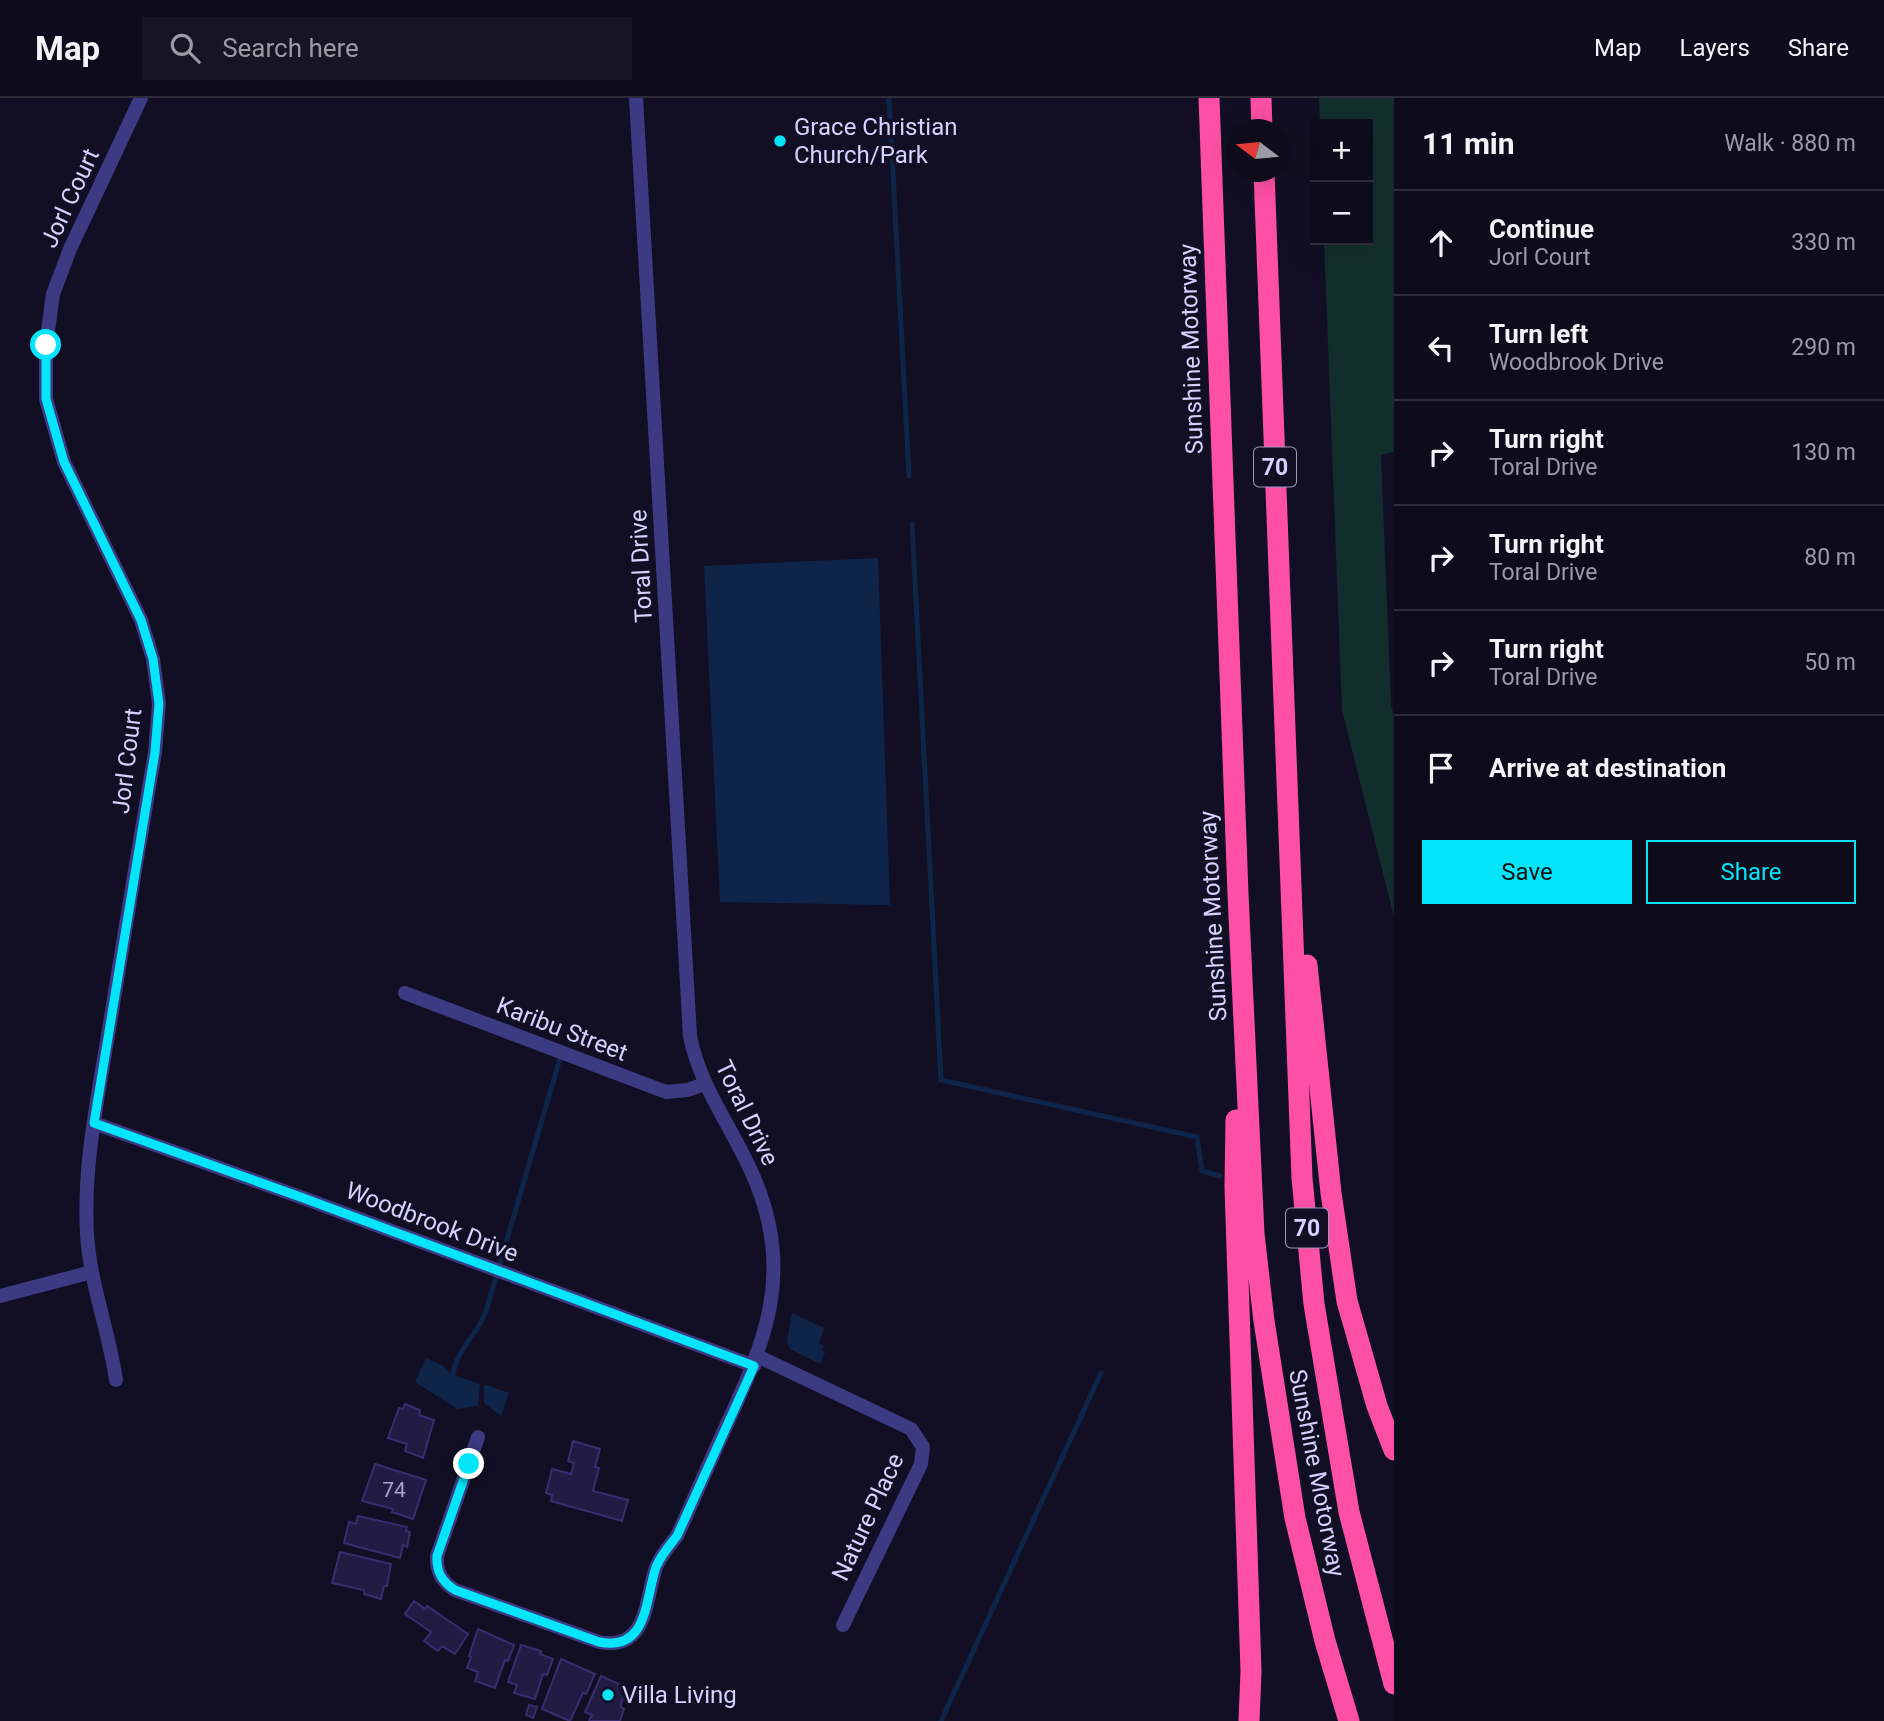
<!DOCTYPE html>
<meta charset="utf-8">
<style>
:root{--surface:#0e0b1b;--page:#171424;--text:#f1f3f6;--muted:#9b9ba3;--line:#2e2b3a;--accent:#04e5f9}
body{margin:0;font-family:Roboto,sans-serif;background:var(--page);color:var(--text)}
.controls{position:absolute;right:21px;top:21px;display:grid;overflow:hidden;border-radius:0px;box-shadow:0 7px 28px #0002}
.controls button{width:63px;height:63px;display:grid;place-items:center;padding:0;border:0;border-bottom:2px solid var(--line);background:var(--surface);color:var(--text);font:35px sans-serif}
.compass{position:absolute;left:1226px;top:21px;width:63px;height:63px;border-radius:50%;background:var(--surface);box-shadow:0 7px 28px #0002;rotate:286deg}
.stop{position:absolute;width:21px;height:21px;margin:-16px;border:5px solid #04e5f9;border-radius:50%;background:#fff}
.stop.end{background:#04e5f9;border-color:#fff;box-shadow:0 2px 7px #0008}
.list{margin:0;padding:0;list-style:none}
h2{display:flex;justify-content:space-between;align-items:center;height:91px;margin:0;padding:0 28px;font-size:30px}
h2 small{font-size:23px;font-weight:400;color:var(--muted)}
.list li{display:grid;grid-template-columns:46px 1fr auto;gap:21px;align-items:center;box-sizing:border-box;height:105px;padding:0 28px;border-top:2px solid var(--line)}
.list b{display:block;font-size:26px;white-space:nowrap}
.list p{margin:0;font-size:23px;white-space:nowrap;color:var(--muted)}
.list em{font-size:23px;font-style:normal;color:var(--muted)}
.actions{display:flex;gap:14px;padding:21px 28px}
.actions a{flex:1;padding:16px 0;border:2px solid var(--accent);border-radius:0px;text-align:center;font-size:24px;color:var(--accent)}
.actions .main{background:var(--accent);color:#111}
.icon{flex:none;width:38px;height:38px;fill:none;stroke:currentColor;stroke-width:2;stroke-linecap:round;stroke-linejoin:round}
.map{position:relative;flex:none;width:1394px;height:1623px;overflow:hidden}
header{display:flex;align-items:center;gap:42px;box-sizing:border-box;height:98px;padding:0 35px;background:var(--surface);border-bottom:2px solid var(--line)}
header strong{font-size:33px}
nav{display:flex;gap:38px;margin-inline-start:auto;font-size:24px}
.search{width:490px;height:63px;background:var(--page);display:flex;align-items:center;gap:18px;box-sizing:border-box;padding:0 24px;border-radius:0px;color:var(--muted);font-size:26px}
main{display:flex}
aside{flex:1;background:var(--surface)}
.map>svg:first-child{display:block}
</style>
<header>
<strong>Map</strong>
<div class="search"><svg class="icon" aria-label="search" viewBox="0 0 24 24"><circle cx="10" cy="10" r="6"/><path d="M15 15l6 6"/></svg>Search here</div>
<nav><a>Map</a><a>Layers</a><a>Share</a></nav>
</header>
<main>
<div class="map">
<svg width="1394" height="1623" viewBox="0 0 1394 1623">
<rect width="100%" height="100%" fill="#120f24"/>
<!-- green -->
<path fill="#122e2c" d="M1319,0H1394V354L1381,357L1391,606L1394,620V819L1342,612L1324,142H1368V26H1320Z"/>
<!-- water -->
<path fill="#0e2549" d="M878,460L890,807L720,804L704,468Z
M792,1215L824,1230L819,1245L824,1248L822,1252L825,1255L820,1266L790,1251L787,1244Z
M426,1260L442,1267L453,1277L480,1286L478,1308L457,1311L415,1284Z
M484,1286L509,1295L501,1318L484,1305Z"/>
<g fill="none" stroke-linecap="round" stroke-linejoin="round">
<!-- stream -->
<path stroke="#0e2549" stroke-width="5" d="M889,0L909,378
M912,426L941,982L1197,1039L1202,1073L1220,1078
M453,1277C456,1252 478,1236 486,1213L561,957
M941,1623L1101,1275"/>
</g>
<!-- building -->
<path fill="#221b44" stroke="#392d70" stroke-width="2" d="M405,1306L420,1312L419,1317L434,1322L423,1360L405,1353L407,1346L388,1340L399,1310L403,1311Z
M573,1343L600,1351L595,1369L599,1370L593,1393L628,1402L622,1423L551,1403L552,1397L546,1395L552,1371L571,1376L574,1365L568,1363Z
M375,1366L426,1382L413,1421L392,1414L393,1411L362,1403Z
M358,1418L407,1429L406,1433L410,1434L407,1449L403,1447L400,1460L344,1445L349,1424L356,1426Z
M340,1454L391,1466L387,1488H384L381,1501L364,1496V1492L332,1485Z
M414,1503L425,1511L427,1508L468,1536L455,1556L442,1548L438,1553L424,1543L431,1534L405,1516Z
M478,1531L514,1547L508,1563L505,1562L495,1590L475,1583L478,1574L467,1570L471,1559L469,1558Z
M521,1547L541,1553L540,1556L553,1561L547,1577L543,1576L535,1601L514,1595L517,1587L508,1584Z
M561,1561L595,1576L586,1596L583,1595L570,1623L542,1611Z
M601,1578L628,1590L621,1605V1609L624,1611L620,1623H589L592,1617L585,1614Z
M529,1607L537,1609L533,1620L526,1617Z"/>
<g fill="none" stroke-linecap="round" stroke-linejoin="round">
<!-- street -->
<path stroke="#3c3a82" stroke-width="14" d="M405,895L666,994L688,992L704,986
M94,1025L306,1101L754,1268
M0,1198L92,1174
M757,1258L911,1331L923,1349L921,1366L843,1527
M116,1282C109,1233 90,1186 87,1136C83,1068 98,999 109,931C124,839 139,746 155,654L159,606L153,561L141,522L64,364L46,301V247L53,196L70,151L141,0
M478,1339L437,1458C436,1474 442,1484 455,1492L599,1544C648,1554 645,1502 656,1469C661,1457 669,1448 677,1438C694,1401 710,1363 727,1326C765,1243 793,1178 757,1087C737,1035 701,994 690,938L636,0"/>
<!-- highway -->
<path stroke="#fc4fa5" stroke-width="21" d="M1209,0L1238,796L1254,1136L1264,1223L1295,1420L1325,1543L1349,1623
M1261,0L1262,32
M1264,74L1302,1080L1314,1206L1349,1414L1394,1586
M1307,867L1331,1095L1347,1203L1377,1308L1394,1352
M1236,1022L1235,1089L1251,1573L1249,1623"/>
</g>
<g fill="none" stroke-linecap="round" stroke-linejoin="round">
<!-- route -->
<path stroke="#04e5f9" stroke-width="9" d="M46,247V301L64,364L141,522L153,561L159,606L155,654L94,1025L306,1101L754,1268L677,1438C669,1448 661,1457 656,1469C645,1502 648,1554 599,1544L455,1492C442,1484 436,1474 437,1458L469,1366"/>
</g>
<!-- markers -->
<g fill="#04e5f9" stroke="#120f24" stroke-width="2.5">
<circle cx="780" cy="43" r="7"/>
<circle cx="608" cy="1597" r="7"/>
</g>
<g text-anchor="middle" stroke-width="7" stroke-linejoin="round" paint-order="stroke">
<!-- number labels -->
<g font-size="21" fill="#a9a4d0">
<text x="394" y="1399">74</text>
</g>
<!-- shield labels -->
<g fill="#120f24" stroke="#9b98bd" stroke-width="2">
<rect x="1254" y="349.5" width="42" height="39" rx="5"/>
<rect x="1286" y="1110.5" width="42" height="39" rx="5"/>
</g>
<g font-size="23" font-weight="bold" fill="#d6d2fe">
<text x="1275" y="377">70</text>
<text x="1307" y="1138">70</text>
</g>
<!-- poi labels -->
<g font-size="24" fill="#d6d2fe" stroke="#120f24" text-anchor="start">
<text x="794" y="37">Grace Christian<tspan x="794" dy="28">Church/Park</tspan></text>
<text x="622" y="1605">Villa Living</text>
</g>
<!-- street labels -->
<g font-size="24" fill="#d6d2fe" stroke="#120f24">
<text transform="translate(70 100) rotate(-65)" y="8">Jorl Court</text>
<text transform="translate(1191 251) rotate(-92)" y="8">Sunshine Motorway</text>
<text transform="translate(641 468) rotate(-93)" y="8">Toral Drive</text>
<text transform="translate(127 663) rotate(-83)" y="8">Jorl Court</text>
<text transform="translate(1213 818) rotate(-93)" y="8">Sunshine Motorway</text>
<text transform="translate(562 931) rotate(21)" y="8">Karibu Street</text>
<text transform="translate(747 1015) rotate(64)" y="8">Toral Drive</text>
<text transform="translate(432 1124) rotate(21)" y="8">Woodbrook Drive</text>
<text transform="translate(1317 1375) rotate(79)" y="8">Sunshine Motorway</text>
<text transform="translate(868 1419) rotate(-65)" y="8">Nature Place</text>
</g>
</g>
</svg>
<div class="controls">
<button>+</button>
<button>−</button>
</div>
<svg class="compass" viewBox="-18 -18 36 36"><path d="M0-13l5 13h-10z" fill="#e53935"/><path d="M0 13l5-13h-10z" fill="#9b9ba3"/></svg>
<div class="stop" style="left:46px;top:247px"></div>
<div class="stop end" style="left:469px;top:1366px"></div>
</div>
<aside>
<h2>11 min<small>Walk · 880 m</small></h2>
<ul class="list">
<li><svg class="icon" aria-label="ahead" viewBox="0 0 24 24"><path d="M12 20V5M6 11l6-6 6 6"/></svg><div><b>Continue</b><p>Jorl Court</p></div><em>330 m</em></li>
<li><svg class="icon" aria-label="left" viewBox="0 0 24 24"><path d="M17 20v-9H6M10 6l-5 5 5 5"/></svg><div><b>Turn left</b><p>Woodbrook Drive</p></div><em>290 m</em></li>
<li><svg class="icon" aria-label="right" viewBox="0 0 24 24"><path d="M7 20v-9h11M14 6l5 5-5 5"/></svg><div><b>Turn right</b><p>Toral Drive</p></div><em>130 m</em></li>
<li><svg class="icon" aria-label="right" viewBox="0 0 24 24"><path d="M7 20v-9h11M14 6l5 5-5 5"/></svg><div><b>Turn right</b><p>Toral Drive</p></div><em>80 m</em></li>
<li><svg class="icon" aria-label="right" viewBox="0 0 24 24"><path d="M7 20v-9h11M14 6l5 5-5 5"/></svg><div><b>Turn right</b><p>Toral Drive</p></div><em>50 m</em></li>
<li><svg class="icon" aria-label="arrive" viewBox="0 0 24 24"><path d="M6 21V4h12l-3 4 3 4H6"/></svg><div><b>Arrive at destination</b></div></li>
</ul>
<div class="actions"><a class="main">Save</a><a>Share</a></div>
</aside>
</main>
